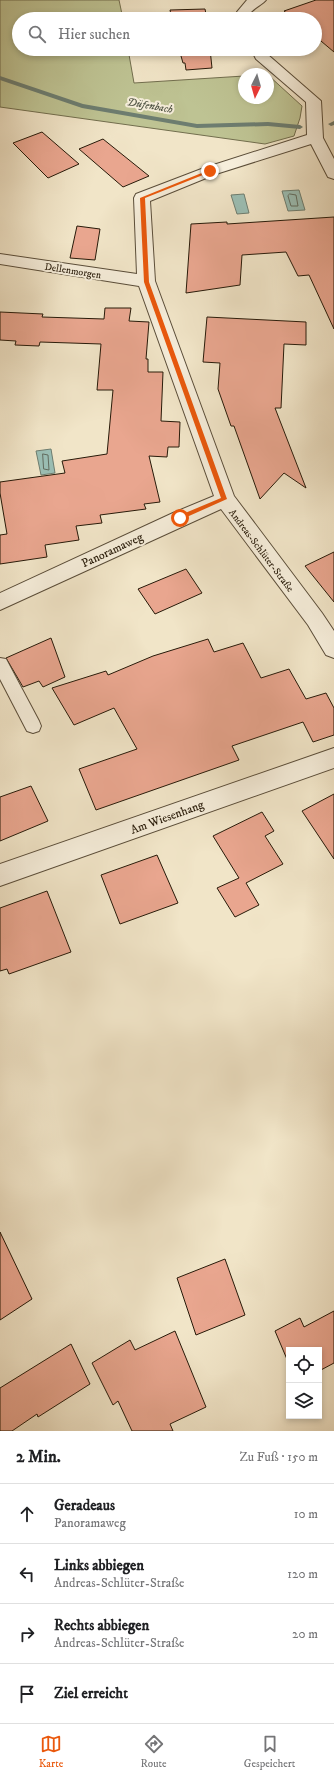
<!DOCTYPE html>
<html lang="de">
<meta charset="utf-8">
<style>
:root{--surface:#fff;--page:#f6f6f6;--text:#202124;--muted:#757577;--line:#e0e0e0;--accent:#ea580c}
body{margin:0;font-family:"IM FELL DW Pica",serif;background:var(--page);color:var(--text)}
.controls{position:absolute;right:12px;bottom:12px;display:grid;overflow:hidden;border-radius:0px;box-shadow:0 2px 6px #0003}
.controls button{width:36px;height:36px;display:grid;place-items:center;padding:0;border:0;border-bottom:1px solid var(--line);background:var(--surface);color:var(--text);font:20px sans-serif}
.compass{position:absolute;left:238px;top:68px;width:36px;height:36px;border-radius:50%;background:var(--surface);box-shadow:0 2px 6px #0003;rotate:185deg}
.stop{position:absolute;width:12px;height:12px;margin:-9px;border:3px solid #ea580c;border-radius:50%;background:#fff}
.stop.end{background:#ea580c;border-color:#fff;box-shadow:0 1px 4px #0008}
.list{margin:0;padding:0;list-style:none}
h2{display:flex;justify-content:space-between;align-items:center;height:52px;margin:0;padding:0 16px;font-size:17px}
h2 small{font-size:13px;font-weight:400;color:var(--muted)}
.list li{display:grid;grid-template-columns:26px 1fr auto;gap:12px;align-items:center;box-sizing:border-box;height:60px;padding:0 16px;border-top:1px solid var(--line)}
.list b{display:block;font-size:15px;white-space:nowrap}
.list p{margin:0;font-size:13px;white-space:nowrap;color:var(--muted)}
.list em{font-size:13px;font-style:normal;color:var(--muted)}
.icon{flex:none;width:22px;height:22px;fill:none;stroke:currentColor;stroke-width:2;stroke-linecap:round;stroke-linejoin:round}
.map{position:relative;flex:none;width:334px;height:1431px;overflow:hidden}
.search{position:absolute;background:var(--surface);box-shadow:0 2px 6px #0003;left:12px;right:12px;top:12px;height:44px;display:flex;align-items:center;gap:10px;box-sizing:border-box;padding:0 14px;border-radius:22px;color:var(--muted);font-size:15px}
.sheet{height:292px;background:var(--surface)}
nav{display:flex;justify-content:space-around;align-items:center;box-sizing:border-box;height:56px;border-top:1px solid var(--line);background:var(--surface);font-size:11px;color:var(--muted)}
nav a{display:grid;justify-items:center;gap:2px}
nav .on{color:var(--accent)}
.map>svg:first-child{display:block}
</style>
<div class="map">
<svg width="334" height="1431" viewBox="0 0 334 1431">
<rect width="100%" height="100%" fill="#f1e5c8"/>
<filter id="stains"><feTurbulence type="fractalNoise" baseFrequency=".005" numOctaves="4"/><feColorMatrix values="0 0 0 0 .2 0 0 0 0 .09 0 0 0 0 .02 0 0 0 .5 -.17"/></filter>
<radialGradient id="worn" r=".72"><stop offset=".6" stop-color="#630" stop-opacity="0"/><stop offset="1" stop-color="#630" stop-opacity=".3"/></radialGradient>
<!-- green -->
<path fill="#bec393" stroke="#726e4e" d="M0,0H119L123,19H19V49H128L134,83L244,76V98H268V75L302,106L300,118L294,136L265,144L0,107Z"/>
<!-- water -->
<path fill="#9bbfb5" stroke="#6d7d70" d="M299,190L305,210L288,211L282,191Z
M244,194L249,213L237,214L231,195Z
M51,449L55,473L41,475L36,451Z"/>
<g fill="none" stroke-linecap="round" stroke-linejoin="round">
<!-- shore -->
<path stroke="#616c5f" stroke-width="1" d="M290,194L296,195L298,206H291L288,196Z
M43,454L48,455L49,470L44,469Z"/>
<!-- stream -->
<path fill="#6d7d70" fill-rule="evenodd" d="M0,76L83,104L197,124L268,122L300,125L303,127L300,129L268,126L197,128L82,108L0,80Z
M334,121V125L331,126L328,124Z"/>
</g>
<!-- building -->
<path fill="#e9a68f" stroke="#271a09" d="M316,0H334V52L315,36V19H294L284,11Z
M205,9L207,19H172L170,10Z
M179,49H210L212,68L186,70L185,63H183Z
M42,132L79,164L48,178L13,143Z
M103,139L149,176L123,187L79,149Z
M334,217V329L309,275L298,276L286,252L242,255L240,285L186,293L191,224L227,222V224Z
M77,226L100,229L95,260L70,258Z
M105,308H131L129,321L149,322L146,359H148V372H163L161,421L180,422L179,447H168L167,457L149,456L160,502L144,504L146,509L100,515L102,523L76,526L79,540L45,545L47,557L0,564V535L7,534L0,493V482L65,473L62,461L107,454L113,390H97L101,344L40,342L39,346L15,345L16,341L0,340V312L43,314L42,317L104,319Z
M207,317L306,322V345L284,344L281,408H275L306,488L284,473L260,499L234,426H231L218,389L220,363L203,362Z
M334,552V602L305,566Z
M186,569L202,593L155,614L138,589Z
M51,638L65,677L43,687L39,681L23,687L6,658Z
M208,639L214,652L243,643L261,678L289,669L306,699L326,693L334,708V735L313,742L303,722L232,746L239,760L96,810L79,769L137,749L114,708L74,725L52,688L106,671L108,675L153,656Z
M31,786L48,821L0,841V797Z
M334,794V859L302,811Z
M262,812L274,831L265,836L283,864L246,883L259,905L235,917L217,888L239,878L213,836Z
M157,855L178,903L120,924L101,875Z
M47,891L71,952L9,974L7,969L0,971V908Z
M0,1232L32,1299L0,1320Z
M225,1259L245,1315L196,1335L177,1278Z
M334,1311V1363L319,1371V1350H289V1364L275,1331L300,1318L304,1327Z
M175,1331L206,1407L170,1424L173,1431H132L118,1401L113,1405L92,1363L130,1340L135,1350Z
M71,1344L90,1384L38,1417L37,1414L12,1431H0V1388Z"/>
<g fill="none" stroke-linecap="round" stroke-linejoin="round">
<defs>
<path id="lane" d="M0,658L6,659L39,721L41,726L39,731L33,733L27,731L0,679Z"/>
<path id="street" d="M247,0H266C263,4 256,7 251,12L254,19H240L237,12Z
M251,49H265L267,54L321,101L323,138L334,159V179L328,177L311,144L216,174L150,201L155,281L234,496L322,613L334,631V658L326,655L308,625L221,509L0,610V593L173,513L214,496L139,286L0,264V254L137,274L134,198L136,194L204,168L307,135L306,102L256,59Z
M334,748V768L0,886V864Z"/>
</defs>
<!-- lane casing -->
<use href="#lane" stroke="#5a4d39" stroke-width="2"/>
<!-- street casing -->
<use href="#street" stroke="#5a4d39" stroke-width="2"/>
<!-- lane -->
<use href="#lane" fill="#f6eedb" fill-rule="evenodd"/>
<!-- street -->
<use href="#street" fill="#f6eedb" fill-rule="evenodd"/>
</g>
<!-- route -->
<path fill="#ea580c" d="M209,170L213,171L145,198L149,282L227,499L180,520L177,518L178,516L221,498L144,282L140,198Z"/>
<g text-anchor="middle" stroke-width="4" stroke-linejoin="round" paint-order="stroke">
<!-- far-street labels -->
<g font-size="10" fill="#271a09" stroke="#f6eedb">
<text transform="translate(73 270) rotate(9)" y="4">Dellenmorgen</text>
<text transform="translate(262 550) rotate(53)" y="4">Andreas-Schlüter-Straße</text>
</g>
<!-- far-water labels -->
<g font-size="11" font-style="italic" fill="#505445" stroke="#f6eedb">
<text transform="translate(150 105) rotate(10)" y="4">Düfenbach</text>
</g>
<!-- street labels -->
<g font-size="12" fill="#271a09" stroke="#f6eedb">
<text transform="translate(112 550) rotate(-25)" y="4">Panoramaweg</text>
<text transform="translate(167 817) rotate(-20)" y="4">Am Wiesenhang</text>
</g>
</g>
<rect width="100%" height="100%" filter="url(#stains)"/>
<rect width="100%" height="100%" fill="url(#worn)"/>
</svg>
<div class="controls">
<button><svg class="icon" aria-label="locate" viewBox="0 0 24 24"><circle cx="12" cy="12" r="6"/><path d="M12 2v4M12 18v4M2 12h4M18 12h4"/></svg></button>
<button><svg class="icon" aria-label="layers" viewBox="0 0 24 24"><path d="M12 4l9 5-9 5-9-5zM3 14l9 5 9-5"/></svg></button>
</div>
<svg class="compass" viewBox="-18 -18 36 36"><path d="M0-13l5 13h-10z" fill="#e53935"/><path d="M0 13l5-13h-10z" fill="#757577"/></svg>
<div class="stop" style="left:180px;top:518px"></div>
<div class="stop end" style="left:210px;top:171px"></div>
<div class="search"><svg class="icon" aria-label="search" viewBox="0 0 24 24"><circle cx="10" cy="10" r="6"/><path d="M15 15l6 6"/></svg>Hier suchen</div>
</div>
<section class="sheet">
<h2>2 Min.<small>Zu Fuß · 150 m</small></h2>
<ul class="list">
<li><svg class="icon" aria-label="ahead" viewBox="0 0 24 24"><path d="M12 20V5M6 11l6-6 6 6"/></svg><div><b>Geradeaus</b><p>Panoramaweg</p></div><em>10 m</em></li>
<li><svg class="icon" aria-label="left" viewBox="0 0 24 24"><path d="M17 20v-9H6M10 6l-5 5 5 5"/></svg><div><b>Links abbiegen</b><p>Andreas-Schlüter-Straße</p></div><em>120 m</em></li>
<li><svg class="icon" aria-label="right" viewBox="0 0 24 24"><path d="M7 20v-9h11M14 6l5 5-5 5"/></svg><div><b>Rechts abbiegen</b><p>Andreas-Schlüter-Straße</p></div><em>20 m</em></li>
<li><svg class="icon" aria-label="arrive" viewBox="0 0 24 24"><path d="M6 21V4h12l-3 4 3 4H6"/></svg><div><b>Ziel erreicht</b></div></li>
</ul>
</section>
<nav>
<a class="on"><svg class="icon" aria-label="map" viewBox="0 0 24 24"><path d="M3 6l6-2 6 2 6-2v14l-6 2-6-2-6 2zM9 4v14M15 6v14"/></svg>Karte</a>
<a><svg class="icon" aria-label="directions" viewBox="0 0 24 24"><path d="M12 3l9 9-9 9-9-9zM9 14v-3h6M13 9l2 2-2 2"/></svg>Route</a>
<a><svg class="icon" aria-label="saved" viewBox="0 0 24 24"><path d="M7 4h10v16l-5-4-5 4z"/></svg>Gespeichert</a>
</nav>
